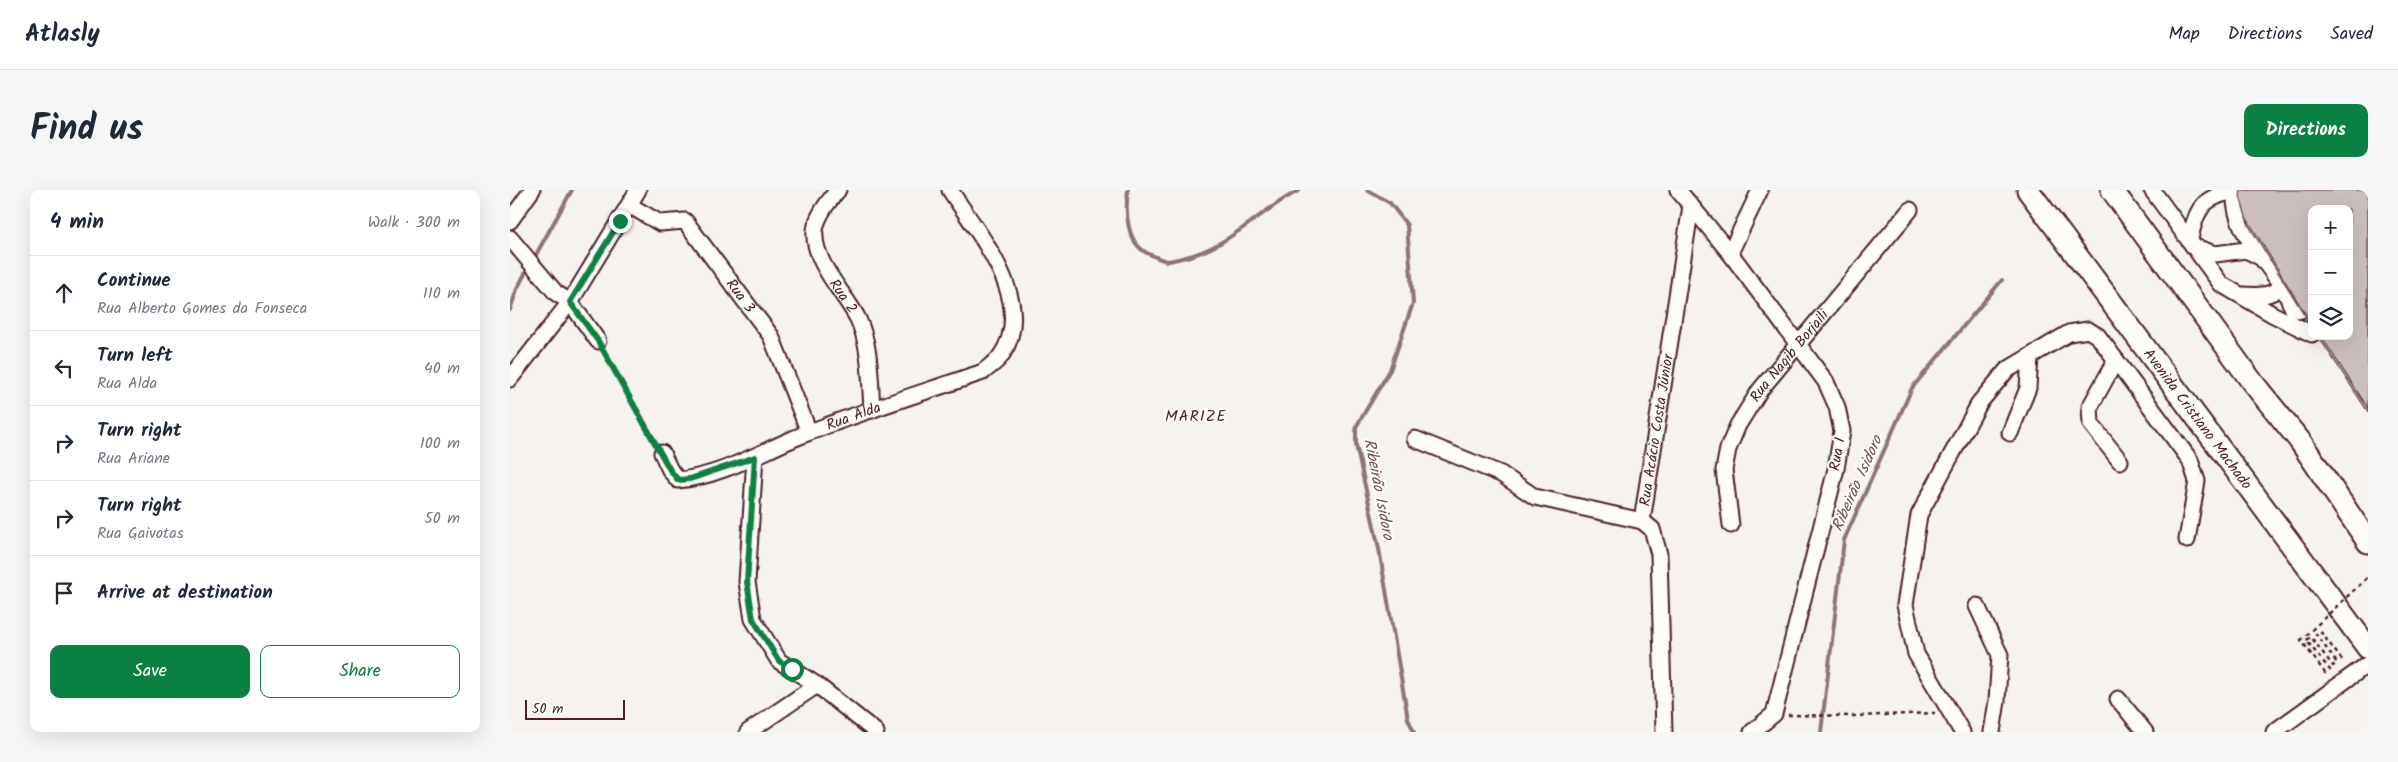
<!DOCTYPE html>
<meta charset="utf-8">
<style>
:root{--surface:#fff;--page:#f6f6f7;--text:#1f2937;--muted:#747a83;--line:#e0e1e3;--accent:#0b8043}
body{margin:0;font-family:Kalam,sans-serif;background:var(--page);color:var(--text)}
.controls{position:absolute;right:15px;top:15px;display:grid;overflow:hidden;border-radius:10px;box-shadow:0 5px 20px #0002}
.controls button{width:45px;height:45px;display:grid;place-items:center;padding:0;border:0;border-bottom:1px solid var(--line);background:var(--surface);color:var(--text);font:25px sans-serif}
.scale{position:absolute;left:15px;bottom:12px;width:100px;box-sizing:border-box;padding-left:5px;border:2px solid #4a1f2b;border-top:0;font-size:14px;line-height:18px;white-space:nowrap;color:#4a1f2b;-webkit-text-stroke:4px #fdfcf7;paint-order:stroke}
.stop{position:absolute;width:15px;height:15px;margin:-11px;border:4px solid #0b8043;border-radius:50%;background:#fff}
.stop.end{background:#0b8043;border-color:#fff;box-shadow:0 1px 5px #0008}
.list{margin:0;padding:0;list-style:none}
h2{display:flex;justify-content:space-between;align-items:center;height:65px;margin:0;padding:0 20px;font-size:21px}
h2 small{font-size:16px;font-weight:400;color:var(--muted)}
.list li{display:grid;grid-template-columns:32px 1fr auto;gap:15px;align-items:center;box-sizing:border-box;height:75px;padding:0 20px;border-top:1px solid var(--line)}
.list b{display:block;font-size:19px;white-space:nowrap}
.list p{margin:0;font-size:16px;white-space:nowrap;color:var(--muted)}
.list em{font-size:16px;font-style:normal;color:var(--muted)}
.actions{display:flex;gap:10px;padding:15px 20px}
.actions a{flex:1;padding:11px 0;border:1px solid var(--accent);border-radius:10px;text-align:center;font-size:18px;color:var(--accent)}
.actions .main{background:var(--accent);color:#fff}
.icon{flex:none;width:28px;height:28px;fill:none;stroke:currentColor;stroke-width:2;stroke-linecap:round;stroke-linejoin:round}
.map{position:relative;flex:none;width:1858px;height:542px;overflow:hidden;border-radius:10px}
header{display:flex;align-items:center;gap:30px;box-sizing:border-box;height:70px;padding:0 25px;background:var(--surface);border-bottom:1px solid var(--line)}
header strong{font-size:24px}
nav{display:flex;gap:28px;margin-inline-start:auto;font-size:18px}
.intro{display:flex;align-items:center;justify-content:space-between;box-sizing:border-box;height:120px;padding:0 30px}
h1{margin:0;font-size:35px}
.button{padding:12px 22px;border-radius:10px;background:var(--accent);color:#fff;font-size:18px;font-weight:700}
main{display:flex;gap:30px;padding:0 30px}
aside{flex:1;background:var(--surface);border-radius:10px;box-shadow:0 5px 20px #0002}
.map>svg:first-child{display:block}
</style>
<header>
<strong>Atlasly</strong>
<nav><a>Map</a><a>Directions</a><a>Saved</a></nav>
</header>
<div class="intro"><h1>Find us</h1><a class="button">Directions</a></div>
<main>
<aside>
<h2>4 min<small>Walk · 300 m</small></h2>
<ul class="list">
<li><svg class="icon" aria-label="ahead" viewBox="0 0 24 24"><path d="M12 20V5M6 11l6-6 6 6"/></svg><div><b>Continue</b><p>Rua Alberto Gomes da Fonseca</p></div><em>110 m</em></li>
<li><svg class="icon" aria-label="left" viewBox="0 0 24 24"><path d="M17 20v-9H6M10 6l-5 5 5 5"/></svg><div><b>Turn left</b><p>Rua Alda</p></div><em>40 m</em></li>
<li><svg class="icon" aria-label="right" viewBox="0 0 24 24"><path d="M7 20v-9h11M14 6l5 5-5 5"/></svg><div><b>Turn right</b><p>Rua Ariane</p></div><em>100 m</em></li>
<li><svg class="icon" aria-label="right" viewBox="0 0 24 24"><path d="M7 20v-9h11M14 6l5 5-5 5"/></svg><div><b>Turn right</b><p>Rua Gaivotas</p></div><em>50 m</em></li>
<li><svg class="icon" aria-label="arrive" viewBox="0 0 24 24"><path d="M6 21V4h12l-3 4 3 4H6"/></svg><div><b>Arrive at destination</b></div></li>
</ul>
<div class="actions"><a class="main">Save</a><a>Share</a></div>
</aside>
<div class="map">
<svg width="1858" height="542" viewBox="0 0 1858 542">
<rect width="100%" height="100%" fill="#f6f3ef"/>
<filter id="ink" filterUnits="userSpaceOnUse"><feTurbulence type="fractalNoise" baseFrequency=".02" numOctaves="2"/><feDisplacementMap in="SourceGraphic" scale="10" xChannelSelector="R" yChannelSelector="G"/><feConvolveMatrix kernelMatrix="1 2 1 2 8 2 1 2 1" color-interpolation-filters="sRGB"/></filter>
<g filter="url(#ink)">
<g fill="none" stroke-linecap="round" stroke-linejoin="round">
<!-- stream -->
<path stroke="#8e7378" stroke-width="4" d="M618,0C615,22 616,54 639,64C644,66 651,70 657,71C661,71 667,69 672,68C718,59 749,20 790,0
M857,0L880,13L897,35L903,113L880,180L846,237V255L869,359L898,529L904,542
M23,70L62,0
M0,120L7,99L19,76
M1311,542L1334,350L1402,198L1492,90"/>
<defs>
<g id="minor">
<path id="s1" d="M328,0C319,11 307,25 305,40C302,72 335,103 348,129C361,157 360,190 362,220"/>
<path d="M1168,0L1220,63L1316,192L1327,217L1332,241L1326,279L1264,524L1242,542"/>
<path d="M1642,0L1711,94L1762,124L1802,144"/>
<path d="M1725,0C1722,38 1750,63 1769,92C1775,100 1779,110 1783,119L1791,120"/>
<path id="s2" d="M119,15L150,33L175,31L261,146L299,242"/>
<path d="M0,31L22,0"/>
<path d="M0,48L46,103L60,112L88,151"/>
<path d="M1680,50C1686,15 1696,5 1731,0"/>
<path d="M1685,57L1705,64L1736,60L1750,67"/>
<path d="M1220,63L1250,0"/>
<path d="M1731,105C1745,105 1764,109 1771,93L1776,95"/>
<path d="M1606,170L1580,217L1581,234L1610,271"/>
<path d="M0,189L60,112L128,0"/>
<path d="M1500,243L1518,198L1520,167"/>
<path d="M905,249L991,284L1025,307L1132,331"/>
<path id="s3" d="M152,263L160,280L168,290C212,287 259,257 300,242C356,220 415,202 473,182C478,177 486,173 490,167C529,114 468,44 440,0"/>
<path d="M245,267L237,392L243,429L269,471L307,495L366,542"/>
<path id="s4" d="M1221,335L1214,280L1218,259L1228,235L1250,200L1400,20"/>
<path d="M1467,416L1490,465L1487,511L1482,542"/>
<path d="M1608,509L1635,542"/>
<path d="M238,542L307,495"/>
<path id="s5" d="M1154,542L1149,364L1142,339L1132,331L1181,16"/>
<path d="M1452,542L1406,464L1395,415L1409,325L1470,212L1497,180L1559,143L1578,140L1588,146L1680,270L1687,291L1677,350"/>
<path d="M1764,542L1858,474"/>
</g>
<g id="highway">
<path id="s6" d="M1518,0L1858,458"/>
<path d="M1602,0L1743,193L1790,251L1858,352"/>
</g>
</defs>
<!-- minor casing -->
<use href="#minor" stroke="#4a1f2b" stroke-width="19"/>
<!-- highway casing -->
<use href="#highway" stroke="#4a1f2b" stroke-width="25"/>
<!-- path -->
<path stroke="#4a1f2b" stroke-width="2.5" stroke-dasharray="4 4" stroke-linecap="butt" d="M95,163L145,251
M1278,525L1346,526L1425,523"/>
<!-- minor -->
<use href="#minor" stroke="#fdfcf7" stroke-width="15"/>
<!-- highway -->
<use href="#highway" stroke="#fdfcf7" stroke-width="21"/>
<!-- path-bridge -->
<path stroke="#4a1f2b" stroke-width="2.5" stroke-dasharray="4 4" stroke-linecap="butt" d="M1832,470L1810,441L1806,444L1827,473L1823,476L1801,447L1796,450L1820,480L1815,483L1791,450L1858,387"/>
</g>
<!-- wall -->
<path fill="#afa4a3" stroke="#4a1f2b" d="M1858,0V222L1808,146H1839L1802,19V137L1739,36L1736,27Z"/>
<!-- building -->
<path fill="#cbbfbe" stroke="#4a1f2b" d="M1731,0H1858V218L1811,146H1839V19H1802V133L1788,112L1736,27L1730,6Z"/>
</g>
<g fill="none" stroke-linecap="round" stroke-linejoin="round" filter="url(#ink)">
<!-- route -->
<path stroke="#0b8043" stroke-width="6" d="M110,31L60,112L88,151L160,280L168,290L180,289L245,267L237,392L243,429L269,471L282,479"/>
</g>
<g text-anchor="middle" stroke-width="4.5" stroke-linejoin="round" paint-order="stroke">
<!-- street labels -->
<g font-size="15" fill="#4a1f2b" stroke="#fdfcf7">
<text dy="5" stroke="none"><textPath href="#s2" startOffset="154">Rua 3</textPath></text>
<text dy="5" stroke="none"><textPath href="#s1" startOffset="120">Rua 2</textPath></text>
<text dy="5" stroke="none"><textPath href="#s4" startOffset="189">Rua Nagib Borjaili</textPath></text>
<text dy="5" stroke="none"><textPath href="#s3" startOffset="219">Rua Alda</textPath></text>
<text dy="5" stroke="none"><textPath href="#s6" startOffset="285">Avenida Cristiano Machado</textPath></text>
<text dy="5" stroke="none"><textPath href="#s5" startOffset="309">Rua Acácio Costa Júnior</textPath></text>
<text transform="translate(1327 264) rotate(-80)" y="5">Rua 1</text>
</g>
<!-- neighbourhood labels -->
<g font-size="16" letter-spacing="1" fill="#4a1f2b" stroke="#fdfcf7">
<text x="686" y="231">MARIZE</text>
</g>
<!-- water labels -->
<g font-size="16" font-style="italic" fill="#725058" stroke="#fdfcf7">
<text transform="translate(1346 293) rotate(-66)" y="6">Ribeirão Isidoro</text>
<text transform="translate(870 299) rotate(79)" y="6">Ribeirão Isidoro</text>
</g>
</g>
</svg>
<div class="controls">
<button>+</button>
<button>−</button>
<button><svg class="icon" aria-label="layers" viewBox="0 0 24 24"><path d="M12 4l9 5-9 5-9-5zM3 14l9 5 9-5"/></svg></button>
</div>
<div class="scale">50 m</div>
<div class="stop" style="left:282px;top:479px"></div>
<div class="stop end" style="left:110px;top:31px"></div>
</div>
</main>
